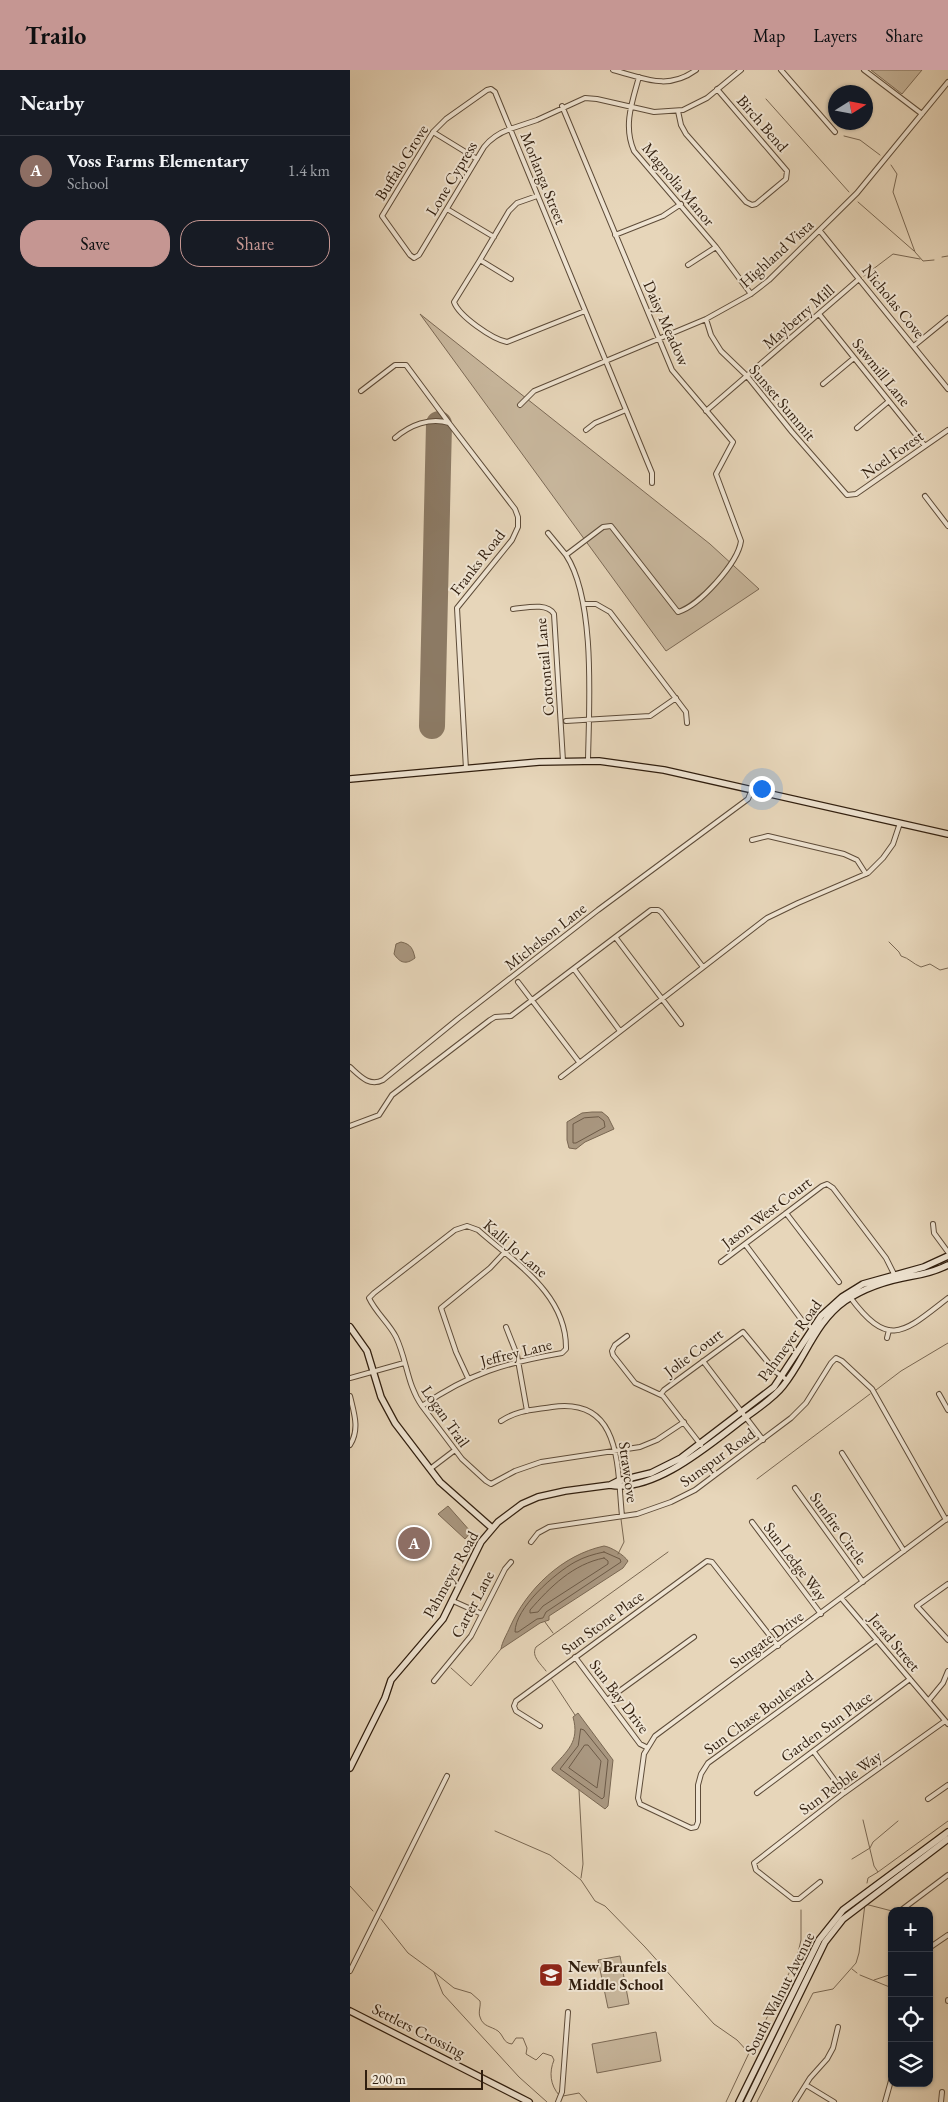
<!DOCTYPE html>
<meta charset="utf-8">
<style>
:root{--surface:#171b24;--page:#242831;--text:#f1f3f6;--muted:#9ea1a6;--line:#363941;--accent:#c59692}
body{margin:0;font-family:"EB Garamond",serif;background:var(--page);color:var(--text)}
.controls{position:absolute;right:15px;bottom:15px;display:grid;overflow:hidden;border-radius:10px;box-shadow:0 1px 4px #0004}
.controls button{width:45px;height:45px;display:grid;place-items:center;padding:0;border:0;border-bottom:1px solid var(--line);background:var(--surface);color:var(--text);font:25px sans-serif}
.compass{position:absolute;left:478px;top:15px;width:45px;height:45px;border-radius:50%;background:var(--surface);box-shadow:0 1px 4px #0004;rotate:79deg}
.scale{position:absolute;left:15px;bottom:12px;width:118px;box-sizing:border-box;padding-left:5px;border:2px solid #301e0e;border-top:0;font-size:14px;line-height:18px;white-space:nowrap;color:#301e0e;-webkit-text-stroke:4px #efe4d2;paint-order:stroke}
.you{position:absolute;left:411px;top:718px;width:18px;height:18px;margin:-12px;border:4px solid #fff;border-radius:50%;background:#1a73e8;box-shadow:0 0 0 8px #1a73e833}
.badge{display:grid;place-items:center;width:32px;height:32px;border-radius:50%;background:var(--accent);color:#fff;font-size:16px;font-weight:700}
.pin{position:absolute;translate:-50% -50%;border:2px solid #fff;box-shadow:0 1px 5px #0006}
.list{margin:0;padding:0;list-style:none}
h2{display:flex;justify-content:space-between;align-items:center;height:65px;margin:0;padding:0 20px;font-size:21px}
h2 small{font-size:16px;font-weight:400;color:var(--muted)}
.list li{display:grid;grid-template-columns:32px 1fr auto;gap:15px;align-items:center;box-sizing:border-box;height:70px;padding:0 20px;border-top:1px solid var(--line)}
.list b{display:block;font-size:19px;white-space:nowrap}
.list p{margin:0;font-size:16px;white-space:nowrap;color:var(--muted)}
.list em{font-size:16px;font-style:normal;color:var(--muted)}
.actions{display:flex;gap:10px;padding:15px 20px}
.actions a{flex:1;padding:11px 0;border:1px solid var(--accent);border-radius:20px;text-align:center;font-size:18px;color:var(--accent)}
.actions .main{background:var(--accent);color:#111}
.icon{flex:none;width:28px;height:28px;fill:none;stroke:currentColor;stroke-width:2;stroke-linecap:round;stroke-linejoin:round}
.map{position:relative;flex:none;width:598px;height:2032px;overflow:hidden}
header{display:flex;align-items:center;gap:30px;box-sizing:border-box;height:70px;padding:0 25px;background:var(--accent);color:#111}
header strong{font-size:24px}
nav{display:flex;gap:28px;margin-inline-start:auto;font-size:18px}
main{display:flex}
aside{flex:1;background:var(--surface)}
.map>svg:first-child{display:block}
</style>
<header>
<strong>Trailo</strong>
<nav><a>Map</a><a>Layers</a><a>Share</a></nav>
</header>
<main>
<aside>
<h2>Nearby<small></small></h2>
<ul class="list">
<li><span class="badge" style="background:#8d6e63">A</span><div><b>Voss Farms Elementary</b><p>School</p></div><em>1.4 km</em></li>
</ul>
<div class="actions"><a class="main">Save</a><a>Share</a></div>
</aside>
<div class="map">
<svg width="598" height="2032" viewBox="0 0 598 2032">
<rect width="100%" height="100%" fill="#e7d6ba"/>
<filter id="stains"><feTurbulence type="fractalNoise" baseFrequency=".004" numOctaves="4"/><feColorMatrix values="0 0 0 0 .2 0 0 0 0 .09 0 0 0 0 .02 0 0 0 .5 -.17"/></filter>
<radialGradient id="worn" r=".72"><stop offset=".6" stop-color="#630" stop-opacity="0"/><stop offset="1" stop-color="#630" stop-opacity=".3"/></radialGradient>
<!-- green -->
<path fill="#c8b79d" stroke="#7c6a56" d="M521,0H572L552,24Z
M70,244L360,474L409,519L316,581Z
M270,1886L279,1934L258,1938L248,1890Z
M306,1962L311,1991L247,2003L242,1974Z"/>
<!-- water -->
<path fill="#a99780" stroke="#796752" d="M51,872C61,874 63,879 65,888C56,895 50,893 44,884L46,874Z
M242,1042H252L258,1047L264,1059L235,1072L226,1079L219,1078L217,1070V1052L232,1043Z
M98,1436L121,1462L115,1469L88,1444Z
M254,1476C261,1477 274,1485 278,1491L273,1498L199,1546V1550L190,1553L151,1579C152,1572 157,1564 160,1557C177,1519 212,1485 254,1476Z
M228,1643L263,1690L258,1736L255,1739L202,1700V1698C217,1681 230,1672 223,1647Z"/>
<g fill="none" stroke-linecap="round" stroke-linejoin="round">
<!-- shore -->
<path stroke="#6c5a47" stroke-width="1" d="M249,1047L254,1051L255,1057L226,1073H223V1054L234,1048Z
M254,1482L270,1489L271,1492L196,1542L193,1548L187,1549L168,1562H165C165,1538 205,1503 225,1492C234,1487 244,1484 254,1482Z
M254,1488L258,1491V1494L193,1536L188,1542L180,1543V1540C200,1517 223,1494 254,1488Z
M231,1659L234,1660L258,1690L254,1727L252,1729L210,1699L228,1676Z
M235,1675H238L251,1691L247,1718L219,1698Z"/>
<!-- stream -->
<path stroke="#796752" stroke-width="1" d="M416,29L499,122
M494,66L510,70L530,85
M541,95L547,104L543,122L565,182L573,191L584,190
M508,132L564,181
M592,187L598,186
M514,206L543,184L570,189
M539,872L549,882L551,886C559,888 563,894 571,897L580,894L590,900L598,898
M526,1320L551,1301L598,1273
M407,1409L520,1324
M268,1484L274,1472L271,1449
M195,1552L203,1563
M101,1598L121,1616L151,1579
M196,1601C190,1593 181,1586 186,1577L318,1482
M202,1610L225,1645
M229,1720L233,1794L231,1808
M513,1750L524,1796L528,1802L518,1808L517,1813
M145,1761L200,1785L231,1810L245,1831L255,1836L295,1877L364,1954L387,1970L399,1983L376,2032
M502,1789L520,1778L523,1772L548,1751
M528,1802L598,1751
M0,1816L23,1841
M31,1849L58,1883L84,1902L93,1924L169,2007L197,2032
M502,1899L507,1903
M84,1902L104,1918L121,1923L130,1931C131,1936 128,1942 130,1947C133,1957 141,1956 148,1961C154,1966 153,1973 162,1974L166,1968H173L177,1978L176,1984L186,1990L193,1983L202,1986L204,1990C199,2002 200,2015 209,2025
M510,1905L542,1918
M524,1910L542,1904
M400,1982L447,1887L451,1870V1840
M213,2026L229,2023L237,2032
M407,2032L463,1923L483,1919L506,1893L509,1883L515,1834L542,1841"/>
<!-- runway -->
<path stroke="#8c7a64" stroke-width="26" d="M82,656L89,354"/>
<defs>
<path id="street" d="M263,0C294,8 317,21 346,0
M431,0L485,62
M514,0L572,44
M289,7C282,32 273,56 284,81L366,177L401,224
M212,36L322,300L383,372L366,404L391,471C388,493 349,536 328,542L261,456L253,457L216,485C246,531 239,636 238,690
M328,41L331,55L336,64L396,132L402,135L406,134L436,109L437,101L367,19
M83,62L127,89
M97,139L144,167
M470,161L598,319
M265,165L313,146L331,134
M130,190L159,141L167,133L187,126
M338,195L366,177
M161,209L130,190L104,232C109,246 142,269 157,272L235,241
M469,244L575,376
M356,249L361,265L371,281L397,306L442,362L497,425L506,424L598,360
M565,275L598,248
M473,314L504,288
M11,321L45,295H56L99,353
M170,335L184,321L356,249L401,224L419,210L507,123L598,12
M356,341L509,209
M507,358L539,331
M236,360L245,353L276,340
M45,368C60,355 80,347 99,353L165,439L168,447V457L162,470L107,538L116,699
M302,413V403C249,276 198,149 145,22L141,19L137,20L96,49L83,62L32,146L60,185L64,188L69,185L134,77C141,68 149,63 160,59L187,50L235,28L247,29L304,42L333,40L357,28L391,0
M575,426L598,456
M198,463L216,485
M234,534H246L260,542L336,642L337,653
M163,539C175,538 197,532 204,544L213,691
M216,651L300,646L326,628
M402,770L418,766L494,784L507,790L516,804
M266,868L331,954
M224,899L270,961
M168,912L229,992
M0,997C10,1006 19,1017 33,1010L109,948L248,840L398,729L402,719
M211,1007L417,848L448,833L518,803L533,788L543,774L550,753
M0,1056L29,1045L42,1025L140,950L145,947L161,946L301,840H308L311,842L353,897
M436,1143L489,1212
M583,1154L584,1163L598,1182
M395,1174L451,1249L464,1260
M371,1192L472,1116L477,1114L483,1118L536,1188L545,1206
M500,1227C539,1280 554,1262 598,1228
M156,1257L167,1285L177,1341
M277,1266L265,1275L262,1281L263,1285L285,1313L313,1326L351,1375
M537,1268L539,1260
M353,1291L413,1370
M0,1308L54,1293
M118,1308L106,1282L91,1238L140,1198L154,1183
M311,1324L314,1320L393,1262L426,1302L437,1310
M589,1324L598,1340
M0,1326C4,1343 10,1359 0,1375
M72,1336C120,1303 155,1293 212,1283L216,1279C217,1224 165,1193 128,1160L117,1156L105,1160L24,1223L19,1228C26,1243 39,1253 46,1267C57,1290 57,1315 72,1336L112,1389L136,1411L141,1414L165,1401L191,1392L290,1377L307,1370L334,1352
M151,1351C167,1340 184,1340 202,1337C272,1327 267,1397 272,1446
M492,1383L554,1481
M80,1399L105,1380
M445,1418L513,1512
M402,1452L471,1544
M181,1472L188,1463L199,1457L287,1444L321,1432L345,1420L441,1348L456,1333L481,1293L486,1288L492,1291L522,1319L596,1450
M598,1514L567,1536L598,1570
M492,1529L598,1654
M103,1531L132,1544
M527,1570L358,1693L351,1704L348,1715V1752L346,1757L341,1758L290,1734L288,1728L294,1684L305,1666L598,1448
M225,1587L290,1674L296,1677
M84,1611L121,1566L155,1499L161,1492
M257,1630L344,1567
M579,1630L593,1613L598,1601
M190,1656L166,1641L164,1636L166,1631L357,1491L362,1492L428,1576
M464,1682L494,1723
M407,1723L560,1609
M578,1729L598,1715
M470,1812L449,1829H443L406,1800L404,1793L494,1723L595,1651
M550,1841L598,1805
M579,1878L598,1865
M0,1901L97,1706
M598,1930V1931
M456,2015L484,2032
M208,2032L212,2022L218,1942
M445,2032L460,2008L477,1989L483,1978L488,1957
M535,2032L542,2007
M591,2032L592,2022"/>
<path id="secondary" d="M0,709L189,692L249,691L314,700L598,764
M0,1257L17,1281L31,1327L45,1353L90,1412L142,1458
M260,1415C304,1423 359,1375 392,1350C406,1339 422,1330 433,1316C455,1289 465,1252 495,1231C514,1218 539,1210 562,1206C575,1204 586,1201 598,1195
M0,1698L35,1628L41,1610L93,1549L131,1472L148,1452L172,1434L188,1427L215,1421L260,1415L268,1411L301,1403L331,1388L424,1317L471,1246L492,1227L513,1214L574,1197L598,1186
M0,1941L179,2032
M389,2032L469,1870L493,1840L598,1762
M397,2032L475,1872L493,1849L598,1769"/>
</defs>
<!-- street casing -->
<use href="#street" stroke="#5e4c39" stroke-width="6"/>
<!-- secondary casing -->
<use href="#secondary" stroke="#301e0e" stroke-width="8"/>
<!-- street -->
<use href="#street" stroke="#efe4d2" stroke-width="4"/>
<!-- secondary -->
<use href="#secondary" stroke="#efe4d2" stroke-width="5.5"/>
</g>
<!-- icons -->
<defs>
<symbol id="school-square" viewBox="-11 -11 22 22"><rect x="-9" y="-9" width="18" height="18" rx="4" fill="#8f2418" stroke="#efe4d2"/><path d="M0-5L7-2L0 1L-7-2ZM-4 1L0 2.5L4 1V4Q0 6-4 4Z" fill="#fff"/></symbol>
</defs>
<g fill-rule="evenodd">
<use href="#school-square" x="187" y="1891" width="28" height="28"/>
</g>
<g text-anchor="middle" stroke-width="4" stroke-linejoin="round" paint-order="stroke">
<!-- street labels -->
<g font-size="16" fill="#301e0e" stroke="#efe4d2">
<text transform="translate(413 53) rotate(49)" y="6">Birch Bend</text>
<text transform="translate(51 92) rotate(-58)" y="6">Buffalo Grove</text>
<text transform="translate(101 108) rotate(-59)" y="6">Lone Cypress</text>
<text transform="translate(194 108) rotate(68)" y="6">Morlanga Street</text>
<text transform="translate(329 114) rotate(50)" y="6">Magnolia Manor</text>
<text transform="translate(426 183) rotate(-42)" y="6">Highland Vista</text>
<text transform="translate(544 231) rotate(51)" y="6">Nicholas Cove</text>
<text transform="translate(448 246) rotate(-41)" y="6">Mayberry Mill</text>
<text transform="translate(317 253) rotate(66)" y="6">Daisy Meadow</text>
<text transform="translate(532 302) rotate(51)" y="6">Sawmill Lane</text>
<text transform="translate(433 332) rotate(50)" y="6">Sunset Summit</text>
<text transform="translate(542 384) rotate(-35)" y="6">Noel Forest</text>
<text transform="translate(127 492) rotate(-52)" y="6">Franks Road</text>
<text transform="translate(194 597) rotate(-95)" y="6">Cottontail Lane</text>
<text transform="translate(195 866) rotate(-38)" y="6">Michelson Lane</text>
<text transform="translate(416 1142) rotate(-37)" y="6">Jason West Court</text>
<text transform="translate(166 1178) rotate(41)" y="6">Kalli Jo Lane</text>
<text transform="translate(439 1270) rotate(-54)" y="6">Pahmeyer Road</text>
<text transform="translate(166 1282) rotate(-14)" y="6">Jeffrey Lane</text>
<text transform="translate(343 1282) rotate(-37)" y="6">Jolie Court</text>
<text transform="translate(96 1346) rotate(55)" y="6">Logan Trail</text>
<text transform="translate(367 1387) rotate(-36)" y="6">Sunspur Road</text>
<text transform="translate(279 1402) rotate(82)" y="6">Strawcove</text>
<text transform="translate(489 1458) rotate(54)" y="6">Sunfire Circle</text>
<text transform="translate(446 1491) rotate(53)" y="6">Sun Ledge Way</text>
<text transform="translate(100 1504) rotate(-61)" y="6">Pahmeyer Road</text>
<text transform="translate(122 1534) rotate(-62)" y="6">Carter Lane</text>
<text transform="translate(252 1552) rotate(-36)" y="6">Sun Stone Place</text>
<text transform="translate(416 1569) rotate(-36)" y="6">Sungate Drive</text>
<text transform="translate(545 1572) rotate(50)" y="6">Jerad Street</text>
<text transform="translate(270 1626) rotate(53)" y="6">Sun Bay Drive</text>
<text transform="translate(408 1642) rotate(-36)" y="6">Sun Chase Boulevard</text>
<text transform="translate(476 1656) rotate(-36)" y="6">Garden Sun Place</text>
<text transform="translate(490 1712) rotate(-36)" y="6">Sun Pebble Way</text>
<text transform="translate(429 1923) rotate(-63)" y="6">South Walnut Avenue</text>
<text transform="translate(69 1960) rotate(27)" y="6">Settlers Crossing</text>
</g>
<!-- poi labels -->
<g font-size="16" font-weight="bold" fill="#301e0e" stroke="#efe4d2" text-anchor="start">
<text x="218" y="1902">New Braunfels<tspan x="218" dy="18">Middle School</tspan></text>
</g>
</g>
<rect width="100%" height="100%" filter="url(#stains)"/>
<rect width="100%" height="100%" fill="url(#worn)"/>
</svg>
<div class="controls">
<button>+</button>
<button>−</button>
<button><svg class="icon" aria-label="locate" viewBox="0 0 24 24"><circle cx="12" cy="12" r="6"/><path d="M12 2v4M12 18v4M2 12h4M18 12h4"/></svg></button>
<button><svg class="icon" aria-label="layers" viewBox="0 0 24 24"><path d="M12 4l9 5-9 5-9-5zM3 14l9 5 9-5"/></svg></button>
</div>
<svg class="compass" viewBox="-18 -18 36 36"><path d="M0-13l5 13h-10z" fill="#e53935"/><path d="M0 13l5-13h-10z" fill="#9ea1a6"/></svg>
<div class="scale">200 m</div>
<div class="you"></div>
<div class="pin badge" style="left:64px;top:1473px;background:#8d6e63">A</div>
</div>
</main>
